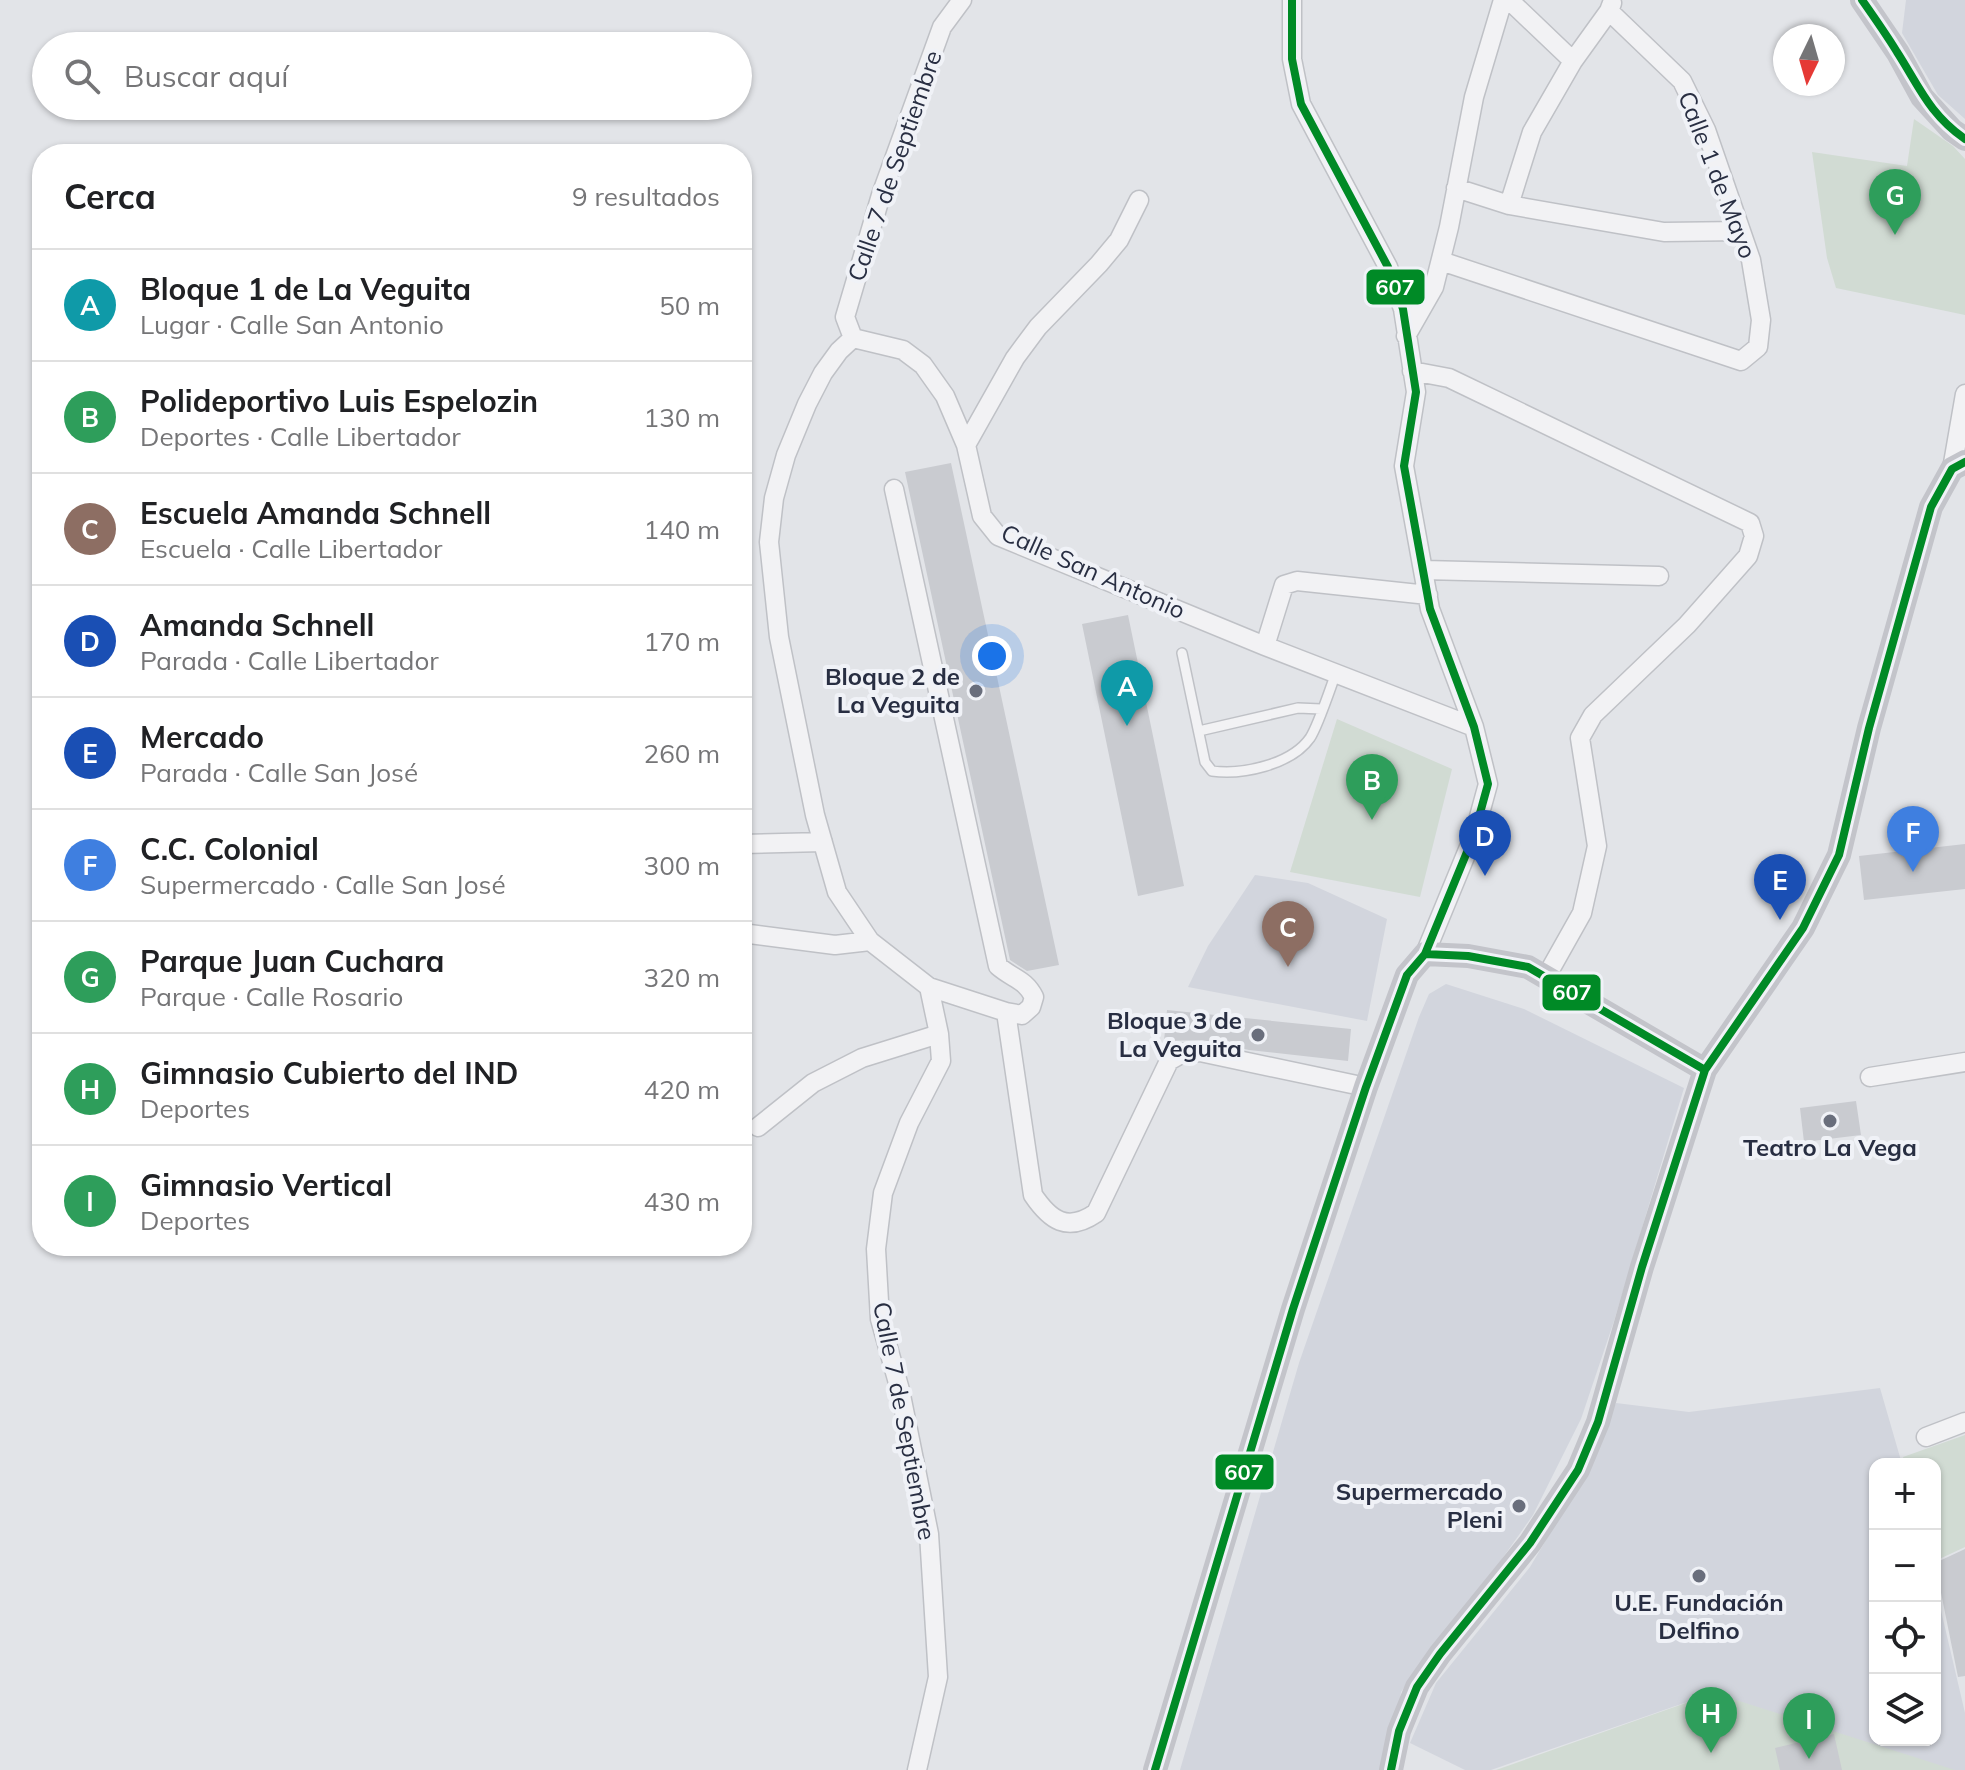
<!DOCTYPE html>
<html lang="es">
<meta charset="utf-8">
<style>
:root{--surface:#fff;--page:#f6f6f6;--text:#202124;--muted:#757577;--line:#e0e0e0;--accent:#d93025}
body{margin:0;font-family:Mulish,sans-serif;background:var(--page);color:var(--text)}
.controls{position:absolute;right:24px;bottom:24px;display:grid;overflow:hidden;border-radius:16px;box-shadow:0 2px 6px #0004}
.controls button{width:72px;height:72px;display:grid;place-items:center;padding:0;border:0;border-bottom:2px solid var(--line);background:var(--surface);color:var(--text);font:40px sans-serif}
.compass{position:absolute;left:1773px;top:24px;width:72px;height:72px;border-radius:50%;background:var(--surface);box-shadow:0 2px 6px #0004;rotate:185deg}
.you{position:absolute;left:992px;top:656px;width:28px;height:28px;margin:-20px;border:6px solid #fff;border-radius:50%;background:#1a73e8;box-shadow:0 0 0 12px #1a73e833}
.badge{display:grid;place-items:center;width:52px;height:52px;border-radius:50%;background:var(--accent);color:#fff;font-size:26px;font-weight:700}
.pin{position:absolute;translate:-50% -66px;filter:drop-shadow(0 2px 4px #0008)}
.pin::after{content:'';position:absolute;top:42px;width:28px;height:24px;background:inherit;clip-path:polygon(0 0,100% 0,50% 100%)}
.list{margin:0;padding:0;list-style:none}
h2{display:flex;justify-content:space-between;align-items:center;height:104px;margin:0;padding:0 32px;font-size:34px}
h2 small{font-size:26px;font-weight:400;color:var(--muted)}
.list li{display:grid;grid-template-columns:52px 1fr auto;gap:24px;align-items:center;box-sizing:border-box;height:112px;padding:0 32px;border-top:2px solid var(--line)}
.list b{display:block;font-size:30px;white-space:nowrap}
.list p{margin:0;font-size:26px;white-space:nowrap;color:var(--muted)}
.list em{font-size:26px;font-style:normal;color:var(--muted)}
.icon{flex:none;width:44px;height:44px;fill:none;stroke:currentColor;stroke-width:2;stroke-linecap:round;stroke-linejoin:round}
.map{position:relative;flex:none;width:1965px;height:1770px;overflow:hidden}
.search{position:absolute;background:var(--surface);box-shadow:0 2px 6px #0004;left:32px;top:32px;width:720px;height:88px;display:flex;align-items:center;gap:20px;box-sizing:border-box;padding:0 28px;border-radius:44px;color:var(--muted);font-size:30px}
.panel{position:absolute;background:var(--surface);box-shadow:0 2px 6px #0004;left:32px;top:144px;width:720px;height:1112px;border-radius:32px}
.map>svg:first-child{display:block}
</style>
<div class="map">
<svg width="1965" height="1770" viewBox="0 0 1965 1770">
<rect width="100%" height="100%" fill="#e2e4e8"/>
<!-- built -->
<path fill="#d2d5dd" d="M1906,0H1965V119L1938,95L1902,33Z
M1255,875L1308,883L1387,919L1367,1021L1188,987L1208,946Z
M1446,984L1524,1009L1684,1088L1614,1321L1581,1419L1533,1515L1482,1587L1431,1649L1401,1692L1389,1770H1180L1299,1363L1419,1017L1429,994Z
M1880,1388L1902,1464H1875V1740H1935V1585L1965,1713V1770H1949L1713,1693L1491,1770H1465L1410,1743L1436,1683L1530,1567L1581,1481L1616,1403L1689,1412Z"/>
<!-- green -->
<path fill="#d1dbd3" d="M1914,119L1953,146L1965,159V315L1836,288L1827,258L1812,152L1907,166Z
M1337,719L1452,769L1420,897L1290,872Z
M1965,1435V1547L1935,1561V1464H1905L1903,1457Z
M1714,1693L1955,1770H1496Z"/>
<!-- building -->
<path fill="#c9cbd0" d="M951,463L1059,965L1027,971L1010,960L905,472Z
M1128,615L1184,886L1138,896L1082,624Z
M1965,844V889L1864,900L1859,856Z
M1167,1010L1351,1029L1348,1061L1249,1050L1202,1040L1164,1041Z
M1856,1101L1861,1135L1804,1142L1800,1108Z
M1965,1549V1676L1958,1677L1935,1563Z
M1834,1734L1842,1770H1780L1775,1748Z"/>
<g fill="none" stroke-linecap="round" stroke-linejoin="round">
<defs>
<path id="lane" d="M1182,653L1205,762L1212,771C1242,775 1291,765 1310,738C1318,726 1330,689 1336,673
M1199,731L1298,708L1321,709"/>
<path id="street" d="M1292,0V59L1301,104L1388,267L1403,309L1416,392L1404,466L1430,609L1474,727L1488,784L1474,835L1425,954
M1509,0L1573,61
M1456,188L1509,205L1664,232L1741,231
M1509,205L1532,132L1573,61L1609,11L1612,3
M1441,261L1741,361L1758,347L1761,320L1751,260L1706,130L1682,81L1609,11
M1406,336L1434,287L1449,227L1474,97L1503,0
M853,338L839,351L823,373L807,404L786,455L774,498L769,542L779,637L815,815L837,892L870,941L929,987L1006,1012L1022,1015L1031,1007L1034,997C1025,979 1013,979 998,966L894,489
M853,338L903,350L923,365L945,396L966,445L982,516L998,536L1265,646L1474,727
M853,338L845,317L881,195L942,27L962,0
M1412,371L1449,378L1750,523L1754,536L1748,556L1687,625L1593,715L1580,738L1597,846L1582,913L1546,977
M966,445L1015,358L1038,327L1099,264L1119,240L1139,200
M1952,469L1965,394
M1424,570L1659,576
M1265,646L1284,585L1297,581L1428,595
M742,844L823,842
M742,933L835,945L870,941
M1006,1012L1033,1195C1050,1220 1067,1233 1096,1213L1169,1061L1183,1053L1200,1052L1366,1087
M1870,1077L1965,1062
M758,1127L813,1083L862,1058L939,1034
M1926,1437L1965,1422
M917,1770L938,1677L929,1534L900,1390L880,1319L876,1249L883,1193L909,1123L941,1061L939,1034L929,987"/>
</defs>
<!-- lane casing -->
<use href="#lane" stroke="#bfc1c6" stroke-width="12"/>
<!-- street casing -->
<use href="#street" stroke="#bfc1c6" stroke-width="21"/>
<!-- lane -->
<use href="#lane" stroke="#f2f2f4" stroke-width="9"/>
<!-- street -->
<use href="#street" stroke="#f2f2f4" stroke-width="18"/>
<!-- secondary -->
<path stroke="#c3c4ca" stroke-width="24" d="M1862,0L1898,53L1922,97L1952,130L1965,139
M1155,1770L1293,1309L1366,1087L1407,975L1425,954L1468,956L1528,967L1705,1070
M1391,1770L1399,1731L1417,1687L1440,1654L1530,1543L1578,1470L1598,1422L1642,1267L1705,1070L1803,928L1839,855L1869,728L1931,507L1952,469L1965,462"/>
<defs>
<path id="bus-1" d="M1862,0C1874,17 1886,34 1897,52C1919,86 1929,114 1965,139
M1425,954L1468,956L1528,967L1705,1070
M1155,1770L1293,1309L1366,1087L1407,975L1425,954L1474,835L1488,784L1474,727L1430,609L1404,466L1416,392L1403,309L1388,267L1301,104L1292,59V0
M1391,1770L1399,1731L1417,1687L1440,1654L1530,1543L1578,1470L1598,1422L1642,1267L1705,1070L1803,928L1839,855L1869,728L1931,507L1952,469L1965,462"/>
</defs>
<!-- bus-1 casing -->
<use href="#bus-1" stroke="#f0f2f7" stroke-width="14"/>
<!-- bus-1 -->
<use href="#bus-1" stroke="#008a26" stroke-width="8"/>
</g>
<!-- markers -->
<g fill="#696e7c" stroke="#f0f2f7" stroke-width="3">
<circle cx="976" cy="691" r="8"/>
<circle cx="1258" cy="1035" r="8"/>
<circle cx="1830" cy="1121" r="8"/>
<circle cx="1519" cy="1506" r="8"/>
<circle cx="1699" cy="1576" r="8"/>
</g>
<g text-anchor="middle" stroke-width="8" stroke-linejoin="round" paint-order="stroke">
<!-- street labels -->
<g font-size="24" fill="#282e42" stroke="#f0f2f7">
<text transform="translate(895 166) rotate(-71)" y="8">Calle 7 de Septiembre</text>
<text transform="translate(1717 175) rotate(69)" y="8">Calle 1 de Mayo</text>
<text transform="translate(1093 572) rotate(24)" y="8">Calle San Antonio</text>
<text transform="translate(904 1421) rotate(79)" y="8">Calle 7 de Septiembre</text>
</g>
<!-- poi labels -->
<g font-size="24" font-weight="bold" fill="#282e42" stroke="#f0f2f7" text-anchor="end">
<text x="960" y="685">Bloque 2 de<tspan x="960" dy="28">La Veguita</tspan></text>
<text x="1242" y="1029">Bloque 3 de<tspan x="1242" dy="28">La Veguita</tspan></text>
<text x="1830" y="1156" text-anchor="middle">Teatro La Vega</text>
<text x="1503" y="1500">Supermercado<tspan x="1503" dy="28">Pleni</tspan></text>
<text x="1699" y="1611" text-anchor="middle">U.E. Fundación<tspan x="1699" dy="28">Delfino</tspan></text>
</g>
</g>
<g stroke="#f0f2f7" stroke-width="3">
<rect x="1365" y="268" width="61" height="38" rx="8" fill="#008a26"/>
<rect x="1541" y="973" width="61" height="39" rx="8" fill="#008a26"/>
<rect x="1214" y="1453" width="61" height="38" rx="8" fill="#008a26"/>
</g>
<g font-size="22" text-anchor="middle" font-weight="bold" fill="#fff">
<text x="1395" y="295">607</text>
<text x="1572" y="1000">607</text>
<text x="1244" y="1480">607</text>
</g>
</svg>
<div class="controls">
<button>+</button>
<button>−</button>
<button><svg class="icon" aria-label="locate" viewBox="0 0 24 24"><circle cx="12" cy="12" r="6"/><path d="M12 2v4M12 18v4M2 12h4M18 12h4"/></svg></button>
<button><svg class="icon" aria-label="layers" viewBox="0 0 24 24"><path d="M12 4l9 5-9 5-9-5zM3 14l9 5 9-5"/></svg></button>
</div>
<svg class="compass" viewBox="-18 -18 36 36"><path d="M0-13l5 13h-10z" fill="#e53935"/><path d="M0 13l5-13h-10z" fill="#757577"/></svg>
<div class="you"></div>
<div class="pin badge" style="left:1127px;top:726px;background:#0f9aa8">A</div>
<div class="pin badge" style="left:1372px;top:820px;background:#2e9e5b">B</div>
<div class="pin badge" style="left:1288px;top:967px;background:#8d6e63">C</div>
<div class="pin badge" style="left:1485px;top:876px;background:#1a4fb4">D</div>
<div class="pin badge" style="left:1780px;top:920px;background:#1a4fb4">E</div>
<div class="pin badge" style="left:1913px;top:872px;background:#3f7fe0">F</div>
<div class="pin badge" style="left:1895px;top:235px;background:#2e9e5b">G</div>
<div class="pin badge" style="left:1711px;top:1753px;background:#2e9e5b">H</div>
<div class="pin badge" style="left:1809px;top:1759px;background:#2e9e5b">I</div>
<div class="search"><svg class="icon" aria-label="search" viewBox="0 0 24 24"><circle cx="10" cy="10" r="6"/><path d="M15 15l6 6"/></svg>Buscar aquí</div>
<section class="panel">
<h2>Cerca<small>9 resultados</small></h2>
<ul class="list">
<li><span class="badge" style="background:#0f9aa8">A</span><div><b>Bloque 1 de La Veguita</b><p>Lugar · Calle San Antonio</p></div><em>50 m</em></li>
<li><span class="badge" style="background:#2e9e5b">B</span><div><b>Polideportivo Luis Espelozin</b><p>Deportes · Calle Libertador</p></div><em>130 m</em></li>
<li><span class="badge" style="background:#8d6e63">C</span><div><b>Escuela Amanda Schnell</b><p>Escuela · Calle Libertador</p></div><em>140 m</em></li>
<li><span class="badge" style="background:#1a4fb4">D</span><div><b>Amanda Schnell</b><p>Parada · Calle Libertador</p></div><em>170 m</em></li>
<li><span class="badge" style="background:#1a4fb4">E</span><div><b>Mercado</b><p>Parada · Calle San José</p></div><em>260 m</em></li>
<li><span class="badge" style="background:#3f7fe0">F</span><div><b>C.C. Colonial</b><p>Supermercado · Calle San José</p></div><em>300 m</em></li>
<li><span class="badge" style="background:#2e9e5b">G</span><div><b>Parque Juan Cuchara</b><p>Parque · Calle Rosario</p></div><em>320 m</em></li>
<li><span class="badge" style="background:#2e9e5b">H</span><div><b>Gimnasio Cubierto del IND</b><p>Deportes</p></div><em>420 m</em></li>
<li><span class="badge" style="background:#2e9e5b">I</span><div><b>Gimnasio Vertical</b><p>Deportes</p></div><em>430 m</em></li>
</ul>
</section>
</div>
